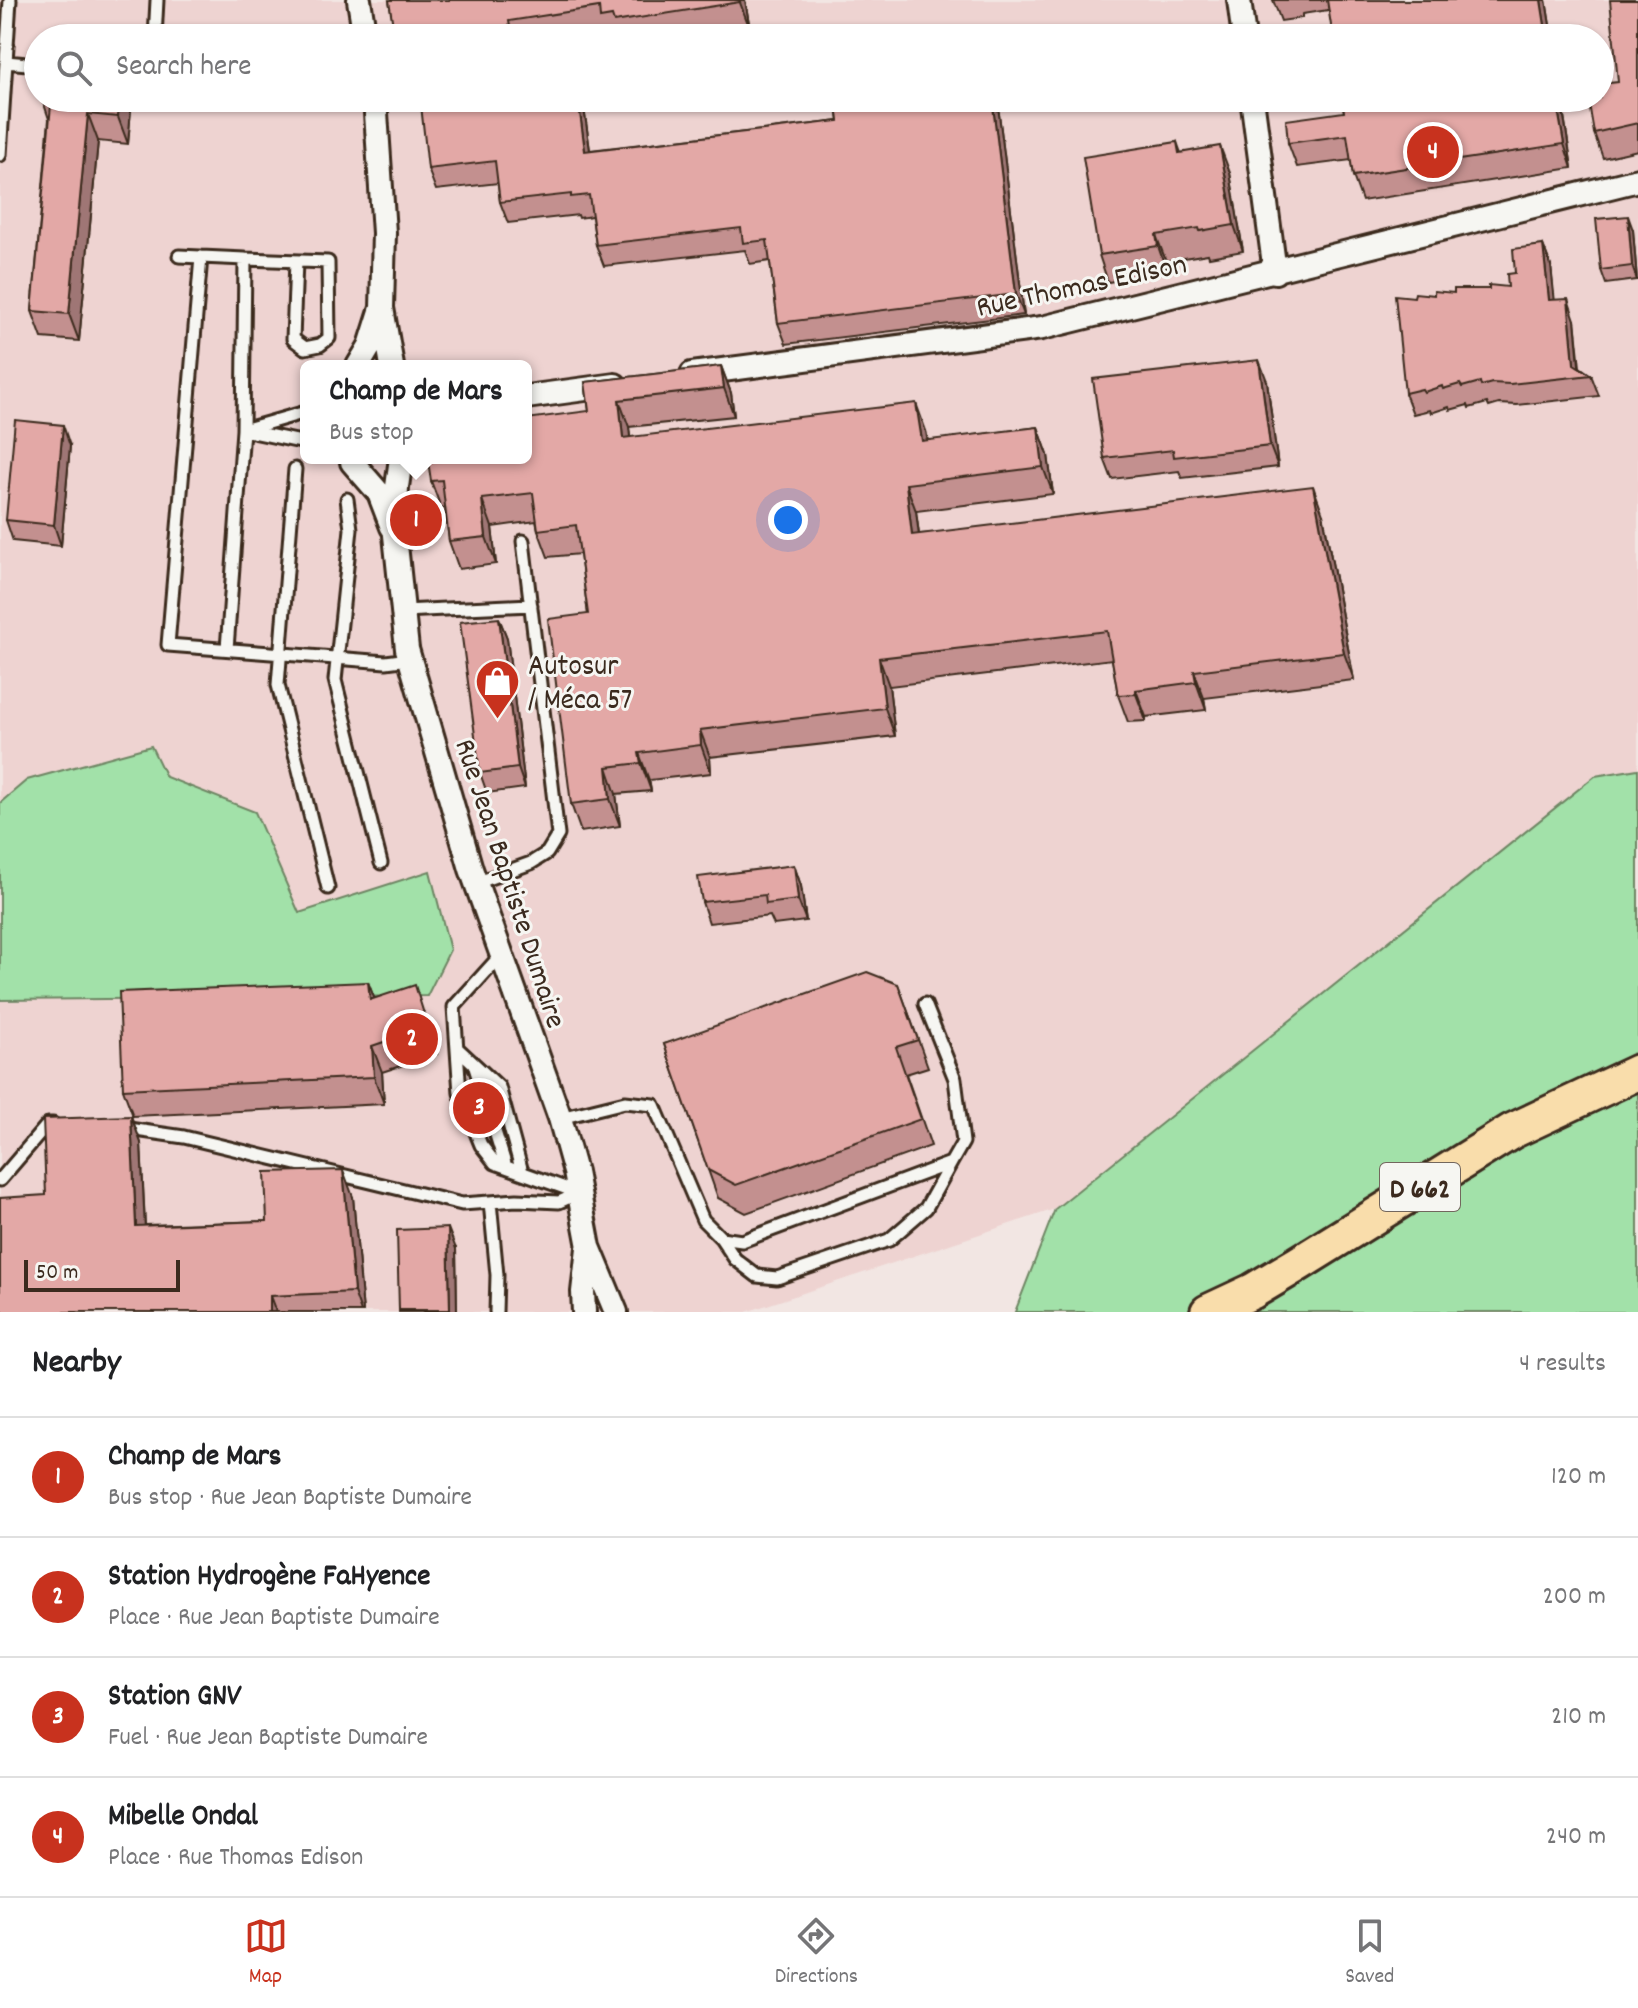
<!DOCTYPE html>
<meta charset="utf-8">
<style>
:root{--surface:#fff;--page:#f6f6f6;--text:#202124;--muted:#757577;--line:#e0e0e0;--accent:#c8321e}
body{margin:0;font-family:Dekko,sans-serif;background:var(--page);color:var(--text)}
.scale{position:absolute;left:24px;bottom:20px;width:156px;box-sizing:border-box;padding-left:8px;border:4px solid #3b2a1e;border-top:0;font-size:22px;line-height:28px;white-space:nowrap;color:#3b2a1e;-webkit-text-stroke:6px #f6f6f2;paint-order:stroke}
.you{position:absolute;left:788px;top:520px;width:28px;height:28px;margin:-20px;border:6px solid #fff;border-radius:50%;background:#1a73e8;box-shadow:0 0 0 12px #1a73e833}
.badge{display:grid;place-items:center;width:52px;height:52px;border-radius:50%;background:var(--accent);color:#fff;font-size:26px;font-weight:700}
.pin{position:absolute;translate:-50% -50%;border:4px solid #fff;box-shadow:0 2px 8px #0006}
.popup{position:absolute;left:300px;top:360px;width:232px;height:104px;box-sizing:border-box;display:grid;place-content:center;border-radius:12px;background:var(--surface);filter:drop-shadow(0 2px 6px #0005);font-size:26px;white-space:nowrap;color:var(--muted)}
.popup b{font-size:30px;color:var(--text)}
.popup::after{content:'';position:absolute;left:50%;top:100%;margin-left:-16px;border:16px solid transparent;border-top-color:var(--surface)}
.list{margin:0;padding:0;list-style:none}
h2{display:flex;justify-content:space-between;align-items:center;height:104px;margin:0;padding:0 32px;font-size:34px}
h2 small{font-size:26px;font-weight:400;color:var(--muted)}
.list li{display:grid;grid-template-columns:52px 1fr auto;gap:24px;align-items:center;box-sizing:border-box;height:120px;padding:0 32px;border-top:2px solid var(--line)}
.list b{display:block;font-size:30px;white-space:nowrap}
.list p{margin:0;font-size:26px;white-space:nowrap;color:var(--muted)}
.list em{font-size:26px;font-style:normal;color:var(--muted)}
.icon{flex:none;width:44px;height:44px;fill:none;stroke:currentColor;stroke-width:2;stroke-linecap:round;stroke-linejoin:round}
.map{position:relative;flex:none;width:1638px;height:1312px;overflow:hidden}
.search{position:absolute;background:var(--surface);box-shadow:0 2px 6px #0004;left:24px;right:24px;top:24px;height:88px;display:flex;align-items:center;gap:20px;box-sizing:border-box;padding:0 28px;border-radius:44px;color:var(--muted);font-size:30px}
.sheet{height:584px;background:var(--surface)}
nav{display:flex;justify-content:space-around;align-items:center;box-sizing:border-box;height:112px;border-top:2px solid var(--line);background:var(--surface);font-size:22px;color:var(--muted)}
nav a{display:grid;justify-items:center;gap:4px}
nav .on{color:var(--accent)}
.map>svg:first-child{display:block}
</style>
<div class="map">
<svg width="1638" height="1312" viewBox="0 0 1638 1312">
<rect width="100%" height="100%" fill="#f2e6e3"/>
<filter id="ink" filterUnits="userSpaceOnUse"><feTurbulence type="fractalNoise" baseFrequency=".0125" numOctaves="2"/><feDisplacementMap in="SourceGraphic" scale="16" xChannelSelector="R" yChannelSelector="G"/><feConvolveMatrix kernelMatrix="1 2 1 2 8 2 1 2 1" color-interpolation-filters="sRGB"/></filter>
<g filter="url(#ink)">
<!-- built -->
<path fill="#eed3d1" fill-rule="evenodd" d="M0,0H1638V769L1595,776L1055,1209L746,1312H0ZM38,38H1600V98H38ZM306,366H526V458H306Z"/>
<!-- green -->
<path fill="#a2e1a9" stroke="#6e8664" stroke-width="2" d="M151,746L166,777L255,812L299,913L430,871L450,950L427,996L0,1000V803L27,780Z
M1638,769V1312H1015L1055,1209L1595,776Z"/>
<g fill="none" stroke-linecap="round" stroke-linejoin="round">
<defs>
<path id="service" d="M155,38L157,0
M6,62L10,0
M354,98L375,101
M0,155L6,62L38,65
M179,256L245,259
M201,257L168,645L386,662L409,659
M306,412L243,430L306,443
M295,469L278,685L328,888
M347,499L351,529L335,680L381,863
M403,611L531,605
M227,649L243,430L245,259L328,262L329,338L320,345L305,348L293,339L296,261
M476,883L531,863L547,853L558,835L523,541
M501,955L454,1007L460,1093L481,1145L495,1163L579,1193
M457,1048L499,1087L522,1172
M474,1064L506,1167
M560,1118L625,1102L654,1105L703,1220L721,1238L742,1241L951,1163L963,1142L955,1079L925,1004
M122,1128L184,1137L462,1204L517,1200L559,1202L579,1193
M0,1180L48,1124H53
M490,1202L497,1275L496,1312
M721,1238L735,1259L757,1276L777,1278L889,1240L926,1208L951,1163"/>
<path id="minor" d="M359,0L365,38
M1239,0L1244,38
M375,98L384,233L382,308
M1252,98L1275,272
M358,366L370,346L382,308L392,366
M692,374L1042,328L1638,180
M526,397L615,385
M401,458L397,487L395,535L407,649L471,869L560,1118L575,1172L589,1247L616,1312
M352,462L379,493L392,527
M584,1312L583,1292L588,1248"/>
<path id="primary" d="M1208,1312L1253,1291L1298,1264L1512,1131L1638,1072"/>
</defs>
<!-- service casing -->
<use href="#service" stroke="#3b2a1e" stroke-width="17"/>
<!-- minor casing -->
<use href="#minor" stroke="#3b2a1e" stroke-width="28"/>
<!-- primary casing -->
<use href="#primary" stroke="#3b2a1e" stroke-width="40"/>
<!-- service -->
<use href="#service" stroke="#f6f6f2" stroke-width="11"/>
<!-- minor -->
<use href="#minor" stroke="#f6f6f2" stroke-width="22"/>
<!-- primary -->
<use href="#primary" stroke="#f9ddab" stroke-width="34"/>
</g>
<!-- wall -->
<path fill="#c3908f" stroke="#3b2a1e" stroke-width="2" d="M389,0H745L750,29L693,38H608L606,34L584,38H396Z
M1273,0H1546L1552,38L1328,10L1302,14V18L1281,21Z
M1638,0V150L1603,158L1594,133L1618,82Z
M42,98H127L131,109L128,144L98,141L79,341L42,338L32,311L49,119Z
M476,98H581L584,108L590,150L839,121L836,98H997L1024,315L786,344L778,323L770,261L750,264L745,250L604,266L596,245L592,216L579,218L578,215L508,223L500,202L498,183L436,190L428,169Z
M1342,98H1561L1572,168L1362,201L1353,176L1351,160L1297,167L1288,143L1344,112Z
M1177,142L1181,153L1230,173L1243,251L1209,257L1208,254L1166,261L1167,272L1108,282L1099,255Z
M1633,230L1637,280L1606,284L1601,270Z
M1543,245L1551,266L1554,300L1575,320L1580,367L1591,375L1599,396L1517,405L1499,404L1489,407L1487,403L1469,408L1468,405L1450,410L1449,407L1431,413L1430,410L1413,414L1405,393L1414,297L1508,287L1515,273Z
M721,366L731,393L734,416L629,427L630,437L926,431L928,441L1038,427L1048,455L1053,494L916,511L919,534L1323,514L1354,680L1204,698L1206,710L1146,717V721L1128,722L1118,695L1112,659L889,686L895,736L710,757L711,773L649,780L651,791L616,794L620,826L581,832L571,804L588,614L580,554L548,557L538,530L536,521L492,527L496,564L459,569L449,541L445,508H441L431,481L528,448L589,411L585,382Z
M1267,381L1278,467L1182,478L1179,471L1112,479L1104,458Z
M70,446L61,546L13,541L6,520Z
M499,618L507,638L525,788L487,793L480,773Z
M794,865L801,886L806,921L774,925L770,916L709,923L702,902Z
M368,982L374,998L424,1012L437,1054L382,1072L384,1104L133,1116L123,1089Z
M898,984L928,1067L906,1074L931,1146L746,1213L718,1198L664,1044Z
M131,1116L141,1143L145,1225L267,1221L353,1197L363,1312H0L46,1195Z
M456,1249L457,1312H399V1310Z"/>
<!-- shaded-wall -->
<path fill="#9f7674" stroke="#3b2a1e" stroke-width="2" d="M739,0H745L750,29Z
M1541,0H1546L1552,38H1547Z
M119,98H127L131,109L128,144L118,117Z
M578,98H581L584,108L593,172L585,151Z
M992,98H997L1024,315L1016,294Z
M1556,98H1561L1572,168L1564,144Z
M88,114L98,141L79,341L69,314Z
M1220,146L1230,173L1243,251L1234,225Z
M1628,216L1633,230L1637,280L1632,266Z
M1156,235L1166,261L1167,272L1158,246Z
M1543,245L1551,266L1557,321L1549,300Z
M1568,299L1575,320L1580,376L1574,364Z
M1259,360L1267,381L1278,467L1270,446Z
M721,366L731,393L734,416L724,388Z
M619,400L629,427L633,466L623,438Z
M916,403L926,431L932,469L922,441Z
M63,425L70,446L61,546L54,525Z
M1038,427L1048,455L1053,494L1043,467Z
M906,484L916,511L922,562L912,535Z
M1313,486L1323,514L1354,680L1344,653Z
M482,499L492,527L496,564L486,537Z
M499,618L507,638L525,788L518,768Z
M879,658L889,686L895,736L885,708Z
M1194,671L1204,698L1206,710L1196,682Z
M1136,690L1146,717V721L1136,694Z
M700,730L710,757L711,773L701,745Z
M639,753L649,780L651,791L641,763Z
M607,767L616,794L620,826L610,799Z
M794,865L801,886L806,921L798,900Z
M368,982L378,1008L370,1000Z
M372,1046L382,1072L384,1104L374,1077Z
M131,1116L141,1143L146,1253L136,1226Z
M343,1170L353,1197L363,1312H361L354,1292Z
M448,1228L456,1249L457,1312H451L450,1310Z
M270,1296L276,1312H270Z"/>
<!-- building -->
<path fill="#e3a8a6" stroke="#3b2a1e" stroke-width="2" d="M389,0H739L740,2L614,22L612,16L600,18L599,7L509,21L512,38H408L407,30L394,33Z
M1327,0H1541L1547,38H1333Z
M1610,0H1638V123L1594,133L1588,98H1600V84L1618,82Z
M948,34V38H913Z
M44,98H119L118,117L88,114L69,314L32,311L51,105Z
M476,98H578L585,151L839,121L836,98H992L1016,294L778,323L767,240L743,243L741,228L596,245L589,195L571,197V194L500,202L495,161L428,169L421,105Z
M1342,98H1556L1564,144L1353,176L1347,135L1288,143L1286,120L1344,112Z
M1177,142L1179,153L1220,146L1234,225L1200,231L1199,228L1156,235L1158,246L1099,255L1083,157Z
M1628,216L1632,266L1601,270L1596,219Z
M1543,245L1549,300L1568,299L1574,364L1591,375L1510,384L1492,383L1481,386L1480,382L1462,387L1460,384L1443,389L1442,386L1424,392L1422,389L1405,393L1395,295L1414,297L1415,293L1434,295V291L1454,293V289H1489V285L1508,287L1507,274L1515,273L1513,249Z
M1259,360L1270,446L1174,457L1173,450L1104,458L1093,379Z
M721,366L724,388L619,400L623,438L916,403L922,441L1038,427L1043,467L906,484L912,535L1313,486L1344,653L1194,671L1196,682L1136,690V694L1118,695L1107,631L879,658L885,708L700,730L701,745L639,753L641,763L607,767L610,799L571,804L548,619L588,614L576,525L538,530L533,493L482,499L486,537L449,541L442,480L431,481L428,461L450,458H526V449L528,448L526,419L589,411L585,382Z
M15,420L63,425L54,525L6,520Z
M499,618L518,768L480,773L460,622Z
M794,865L798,900L766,904L765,895L702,902L698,877Z
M867,972L898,984L918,1040L896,1047L921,1119L736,1185L708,1170L664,1044Z
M368,982L370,1000L415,985L428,1027L372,1046L374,1077L123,1089L119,992Z
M131,1116L136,1226L267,1221L265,1172L343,1170L354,1292L270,1296V1312H0V1198L46,1195L43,1119Z
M448,1228L450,1310H399L397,1230Z"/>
</g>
<!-- icons -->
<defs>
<symbol id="shop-pin" viewBox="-11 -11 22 30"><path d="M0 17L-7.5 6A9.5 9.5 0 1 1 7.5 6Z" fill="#c8321e" stroke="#f6f6f2"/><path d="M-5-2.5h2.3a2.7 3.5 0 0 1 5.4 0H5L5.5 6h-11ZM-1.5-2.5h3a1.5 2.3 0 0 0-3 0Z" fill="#fff"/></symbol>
</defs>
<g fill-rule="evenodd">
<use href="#shop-pin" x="472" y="656" width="51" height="69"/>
</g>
<g text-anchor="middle" stroke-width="6" stroke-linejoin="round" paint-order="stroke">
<!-- shield labels -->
<rect fill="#f6f6f2" stroke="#73675e" stroke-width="2" x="1380" y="1163" width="80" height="48" rx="6"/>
<g font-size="28" font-weight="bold" fill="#3b2a1e">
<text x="1420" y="1197">D 662</text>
</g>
<!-- street labels -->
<g font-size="30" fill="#3b2a1e" stroke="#f6f6f2">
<text transform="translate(1081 284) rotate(-12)" y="10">Rue Thomas Edison</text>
<text transform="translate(512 883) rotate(72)" y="10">Rue Jean Baptiste Dumaire</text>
</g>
<!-- poi labels -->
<g font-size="30" fill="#3b2a1e" stroke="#f6f6f2" text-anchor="start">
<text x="528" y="674">Autosur<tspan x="528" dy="34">/ Méca 57</tspan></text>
</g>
</g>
</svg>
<div class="scale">50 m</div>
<div class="you"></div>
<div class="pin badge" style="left:416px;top:520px">1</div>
<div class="popup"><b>Champ de Mars</b>Bus stop</div>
<div class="pin badge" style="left:412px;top:1039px">2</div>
<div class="pin badge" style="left:479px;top:1108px">3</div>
<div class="pin badge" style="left:1433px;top:152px">4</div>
<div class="search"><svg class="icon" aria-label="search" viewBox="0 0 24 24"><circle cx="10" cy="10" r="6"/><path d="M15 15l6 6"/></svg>Search here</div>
</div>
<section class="sheet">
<h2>Nearby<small>4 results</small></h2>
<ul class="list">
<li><span class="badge">1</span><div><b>Champ de Mars</b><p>Bus stop · Rue Jean Baptiste Dumaire</p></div><em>120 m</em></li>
<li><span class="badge">2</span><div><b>Station Hydrogène FaHyence</b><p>Place · Rue Jean Baptiste Dumaire</p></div><em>200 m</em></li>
<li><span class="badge">3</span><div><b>Station GNV</b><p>Fuel · Rue Jean Baptiste Dumaire</p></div><em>210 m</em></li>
<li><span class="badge">4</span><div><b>Mibelle Ondal</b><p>Place · Rue Thomas Edison</p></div><em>240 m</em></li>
</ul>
</section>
<nav>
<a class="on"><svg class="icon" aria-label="map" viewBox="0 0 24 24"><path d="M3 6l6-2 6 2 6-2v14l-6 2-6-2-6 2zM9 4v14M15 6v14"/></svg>Map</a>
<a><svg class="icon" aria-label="directions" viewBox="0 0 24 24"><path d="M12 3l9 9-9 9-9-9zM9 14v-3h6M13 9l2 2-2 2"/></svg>Directions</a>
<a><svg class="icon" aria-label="saved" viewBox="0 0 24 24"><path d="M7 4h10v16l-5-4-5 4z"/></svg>Saved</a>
</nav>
